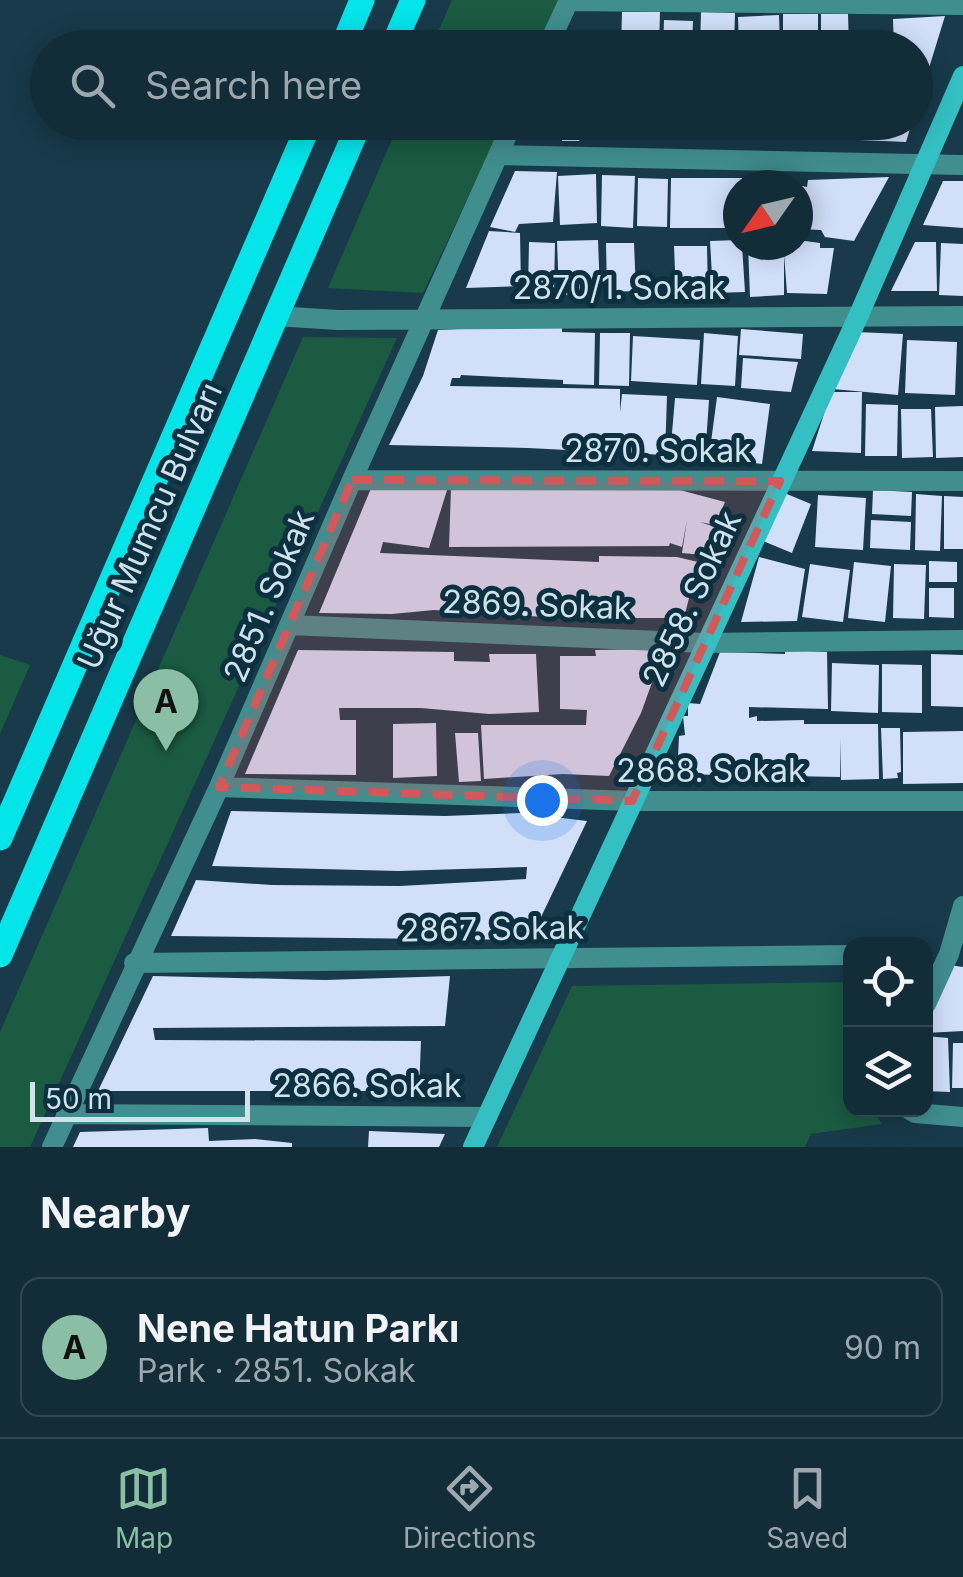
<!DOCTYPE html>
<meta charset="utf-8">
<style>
:root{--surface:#122c38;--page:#1b3440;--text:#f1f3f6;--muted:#9ca7ae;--line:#314853;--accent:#8abfa5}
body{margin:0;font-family:Inter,sans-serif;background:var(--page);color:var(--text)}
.controls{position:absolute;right:30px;bottom:30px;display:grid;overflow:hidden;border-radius:20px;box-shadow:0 5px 25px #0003}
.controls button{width:90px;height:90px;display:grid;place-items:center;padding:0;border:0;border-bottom:2px solid var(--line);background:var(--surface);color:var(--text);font:50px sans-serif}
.compass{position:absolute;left:723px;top:170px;width:90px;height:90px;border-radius:50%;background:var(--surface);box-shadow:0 5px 25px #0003;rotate:236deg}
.scale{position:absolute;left:30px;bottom:25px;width:220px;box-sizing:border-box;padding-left:10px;border:5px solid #d0e3ed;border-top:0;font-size:28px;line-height:35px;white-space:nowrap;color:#d0e3ed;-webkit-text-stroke:8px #0c3040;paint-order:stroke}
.you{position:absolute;left:542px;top:800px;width:35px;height:35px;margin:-25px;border:8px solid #fff;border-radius:50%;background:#1a73e8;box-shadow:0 0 0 15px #1a73e833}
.badge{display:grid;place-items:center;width:65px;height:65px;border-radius:50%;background:var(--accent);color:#111;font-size:32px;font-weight:700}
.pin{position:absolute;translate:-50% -82px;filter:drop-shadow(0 2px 5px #0008)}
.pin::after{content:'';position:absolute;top:52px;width:35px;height:30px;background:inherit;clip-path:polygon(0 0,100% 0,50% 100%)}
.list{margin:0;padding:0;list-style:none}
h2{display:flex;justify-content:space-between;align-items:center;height:130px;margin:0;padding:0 40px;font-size:42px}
h2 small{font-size:32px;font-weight:400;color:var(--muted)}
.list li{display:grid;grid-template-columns:65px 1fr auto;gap:30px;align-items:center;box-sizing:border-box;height:140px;margin:0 20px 20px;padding:0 20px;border:2px solid var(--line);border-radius:20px}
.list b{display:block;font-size:38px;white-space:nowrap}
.list p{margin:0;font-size:32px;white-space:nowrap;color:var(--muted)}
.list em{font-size:32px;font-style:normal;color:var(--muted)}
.icon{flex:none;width:55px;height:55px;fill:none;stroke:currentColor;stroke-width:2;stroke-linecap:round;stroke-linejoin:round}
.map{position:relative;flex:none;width:963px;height:1147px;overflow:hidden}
.search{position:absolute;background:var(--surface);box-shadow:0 5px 25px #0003;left:30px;right:30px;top:30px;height:110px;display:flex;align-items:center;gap:25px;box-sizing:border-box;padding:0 35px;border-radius:55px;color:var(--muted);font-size:38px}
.sheet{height:290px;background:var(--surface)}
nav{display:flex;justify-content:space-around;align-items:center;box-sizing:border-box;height:140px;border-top:2px solid var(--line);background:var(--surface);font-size:28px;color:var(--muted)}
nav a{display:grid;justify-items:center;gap:5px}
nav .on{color:var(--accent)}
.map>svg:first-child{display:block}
</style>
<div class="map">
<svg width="963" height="1147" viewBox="0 0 963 1147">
<rect width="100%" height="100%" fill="#183a4a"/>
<!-- green -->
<path fill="#1a5b42" d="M452,0H558L538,47L431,48Z
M399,123H503L423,293L328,288Z
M303,337L397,338L30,1147H0V1032Z
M0,655L30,665L0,734Z
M850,982V1110H872L882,1124L811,1134L805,1147H497L572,986Z"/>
<!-- building -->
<path fill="#d1dff9" d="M622,12H660L659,48H621Z
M701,12L735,13L734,48H700Z
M783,14H818V48H783Z
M821,14H848L849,48H821Z
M779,15L780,48H739L738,17Z
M945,16L929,68L916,66V48H894L893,19Z
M664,20L693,21L692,48H663Z
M886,35V48H856L855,36Z
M916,72L929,73L916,112Z
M563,122H589V135L583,134L579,141H562Z
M592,122H624V135H592Z
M626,122H660L659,137L626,136Z
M662,122H692V136L661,135Z
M695,122H723V138H695Z
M726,122H785V137H726Z
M790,122H816L815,136L789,134Z
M819,122H851V138H818Z
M858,122H912L906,142L859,140Z
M515,171L557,172L553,222L519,224L515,232L490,227Z
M596,174L597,223L560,225L558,176Z
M602,175L635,176L633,228L601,226Z
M889,177L854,241L825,237L821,230L798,229V185L807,187L808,180Z
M638,178L668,179L667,227L637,226Z
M671,178H742V185H738V228H670Z
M943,181H963V228L923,225Z
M489,231L520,233L521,286L466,288Z
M598,240L600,293L559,295L557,241Z
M738,240V245H742L745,292L713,293L710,241Z
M798,240L820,243V248H834L827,294L787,293L784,254V295L750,297L748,245H798Z
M529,242L555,243L554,291L528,290Z
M915,242H936L937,291H891Z
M606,243H634L636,291L607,292Z
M941,243L963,244V296L939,295Z
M674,246H707L708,295L676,296Z
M562,324V332L595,333L594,385L563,384V380L461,375L460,378H452L450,386L620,389V412L622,394L667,396L665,455L528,448L389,445L423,376L438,330Z
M741,329L803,334L801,359L739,355Z
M856,332L903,334L898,395L833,389Z
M600,333H630L629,386L599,385Z
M704,333L738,336L735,386L701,384Z
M633,336L700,340L697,385L631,381Z
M907,340L957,342L955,395L905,393Z
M743,358L798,362L791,392L741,388Z
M831,392H862L861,453L812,451Z
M717,397L770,404L762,464L709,457Z
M675,398L709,400L705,458L670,456Z
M866,404L898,405L897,456H865Z
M963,406V457L936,458L935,407Z
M901,409H931L933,457L902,458Z
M372,486L448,487L429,548L383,542L380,553L599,562V556L677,557L698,562L684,618H562L434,610L392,614L319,613Z
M451,489H676L725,502L715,525L700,522L715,527L703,555L682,553L687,520L682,547L670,543L669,546L449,547Z
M873,490L912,492L911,516L872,514Z
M782,492L811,504L792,553L763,541Z
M916,494L942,496L940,551L915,550Z
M818,495L866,498L863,550L815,547Z
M944,496L963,497V549H944Z
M871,520L911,522L910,550L870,548Z
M759,557L805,569L797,621L741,622Z
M929,561L957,562V582H929Z
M854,562L891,566L885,622L848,618Z
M810,564L850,570L843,622L802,617Z
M894,564L926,565L924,619L893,618Z
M929,588H954V618L929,617Z
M658,649L662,655L641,713L609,776L563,774L484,779L481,725H586L587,710L560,709V656H596L595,650Z
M298,650L454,652V661L490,662L489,654H536L539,712L489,714L421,708H339L340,720H356V775L245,774Z
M785,650L827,652L828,709L749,707V718L757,716V721L804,720V724H878L879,779L841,780L840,738V777L672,774L673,757H678L679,736L685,735L683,716H688V703L700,704L720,652L785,654Z
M931,654L963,655V707L931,706Z
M832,663L879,665L878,713L831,711Z
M882,664L922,665V713L882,712Z
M436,723L437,776L393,778V724Z
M881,728H900L901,772L897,773L898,778L883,779Z
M963,731V783L903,784V732Z
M455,733H478L481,781L459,782Z
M231,811L445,816L521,813L587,821L530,940L171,936L196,880L272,885L400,886L526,879L527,867L398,871L212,866Z
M949,965L963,967V1031L926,1033V1024Z
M153,976L325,980L450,976L445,1026L153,1028L155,1040L421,1041L419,1091H98Z
M926,1036L948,1038L950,1092L926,1091Z
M953,1043H963V1088H952Z
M208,1128L209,1141L255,1139L292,1143V1147H73L80,1132Z
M369,1131L445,1134L439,1147H368Z"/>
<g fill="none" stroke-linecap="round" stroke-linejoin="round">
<!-- street -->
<path stroke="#418e8f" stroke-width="20" d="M569,1L963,5
M547,48L569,0
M498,155L963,165
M275,316L338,320L963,316
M352,480L963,481
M289,625L705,643L963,640
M219,787L632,801H963
M134,963L850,955
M926,1004L949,954L963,906
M910,1110L915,1113L963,1117
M66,1114L487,1117
M52,1147L219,787L352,480L513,122"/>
<!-- secondary -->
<path stroke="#34bfc2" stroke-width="20" d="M473,1147L858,317L963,76"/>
<!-- primary -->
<path stroke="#03e5e9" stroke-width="25" d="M342,48L362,0
M392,48L413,0
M0,838L310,122
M0,955L360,122"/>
</g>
<!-- marked area -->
<path fill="#d45759" fill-opacity="0.2" stroke="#d45759" stroke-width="8" stroke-dasharray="20 12" stroke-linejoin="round" d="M352,480L780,481L632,801L219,787Z"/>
<g text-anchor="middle" stroke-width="10" stroke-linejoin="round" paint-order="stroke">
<!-- street labels -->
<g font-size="32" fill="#d0e3ed" stroke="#0c3040">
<text x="619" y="299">2870/1. Sokak</text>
<text x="658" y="462">2870. Sokak</text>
<text transform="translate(150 526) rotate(-66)" y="11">Uğur Mumcu Bulvarı</text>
<text transform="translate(269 596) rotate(-67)" y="11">2851. Sokak</text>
<text transform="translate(692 599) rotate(-65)" y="11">2858. Sokak</text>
<text transform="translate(537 605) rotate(2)" y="11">2869. Sokak</text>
<text x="711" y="782">2868. Sokak</text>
<text transform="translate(492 929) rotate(-1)" y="11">2867. Sokak</text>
<text x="367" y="1097">2866. Sokak</text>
</g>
</g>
</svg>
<div class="controls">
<button><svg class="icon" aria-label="locate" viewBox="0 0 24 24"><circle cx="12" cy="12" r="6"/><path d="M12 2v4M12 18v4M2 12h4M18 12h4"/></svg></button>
<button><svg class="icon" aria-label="layers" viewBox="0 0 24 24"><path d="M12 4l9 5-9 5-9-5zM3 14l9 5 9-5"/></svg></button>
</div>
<svg class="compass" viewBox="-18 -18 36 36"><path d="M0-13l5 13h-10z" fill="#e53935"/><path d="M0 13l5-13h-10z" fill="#9ca7ae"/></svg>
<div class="scale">50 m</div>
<div class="you"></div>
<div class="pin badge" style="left:166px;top:751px">A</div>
<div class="search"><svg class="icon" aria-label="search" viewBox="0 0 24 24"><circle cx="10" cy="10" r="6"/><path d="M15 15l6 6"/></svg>Search here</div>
</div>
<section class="sheet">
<h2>Nearby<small></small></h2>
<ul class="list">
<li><span class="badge">A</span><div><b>Nene Hatun Parkı</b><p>Park · 2851. Sokak</p></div><em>90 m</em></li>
</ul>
</section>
<nav>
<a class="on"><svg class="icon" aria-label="map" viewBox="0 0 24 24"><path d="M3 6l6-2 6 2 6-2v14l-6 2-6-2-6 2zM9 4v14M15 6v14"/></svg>Map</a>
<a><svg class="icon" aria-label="directions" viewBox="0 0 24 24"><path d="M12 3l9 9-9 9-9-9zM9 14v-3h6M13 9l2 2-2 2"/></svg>Directions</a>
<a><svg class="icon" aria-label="saved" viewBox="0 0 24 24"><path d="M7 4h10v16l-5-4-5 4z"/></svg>Saved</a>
</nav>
